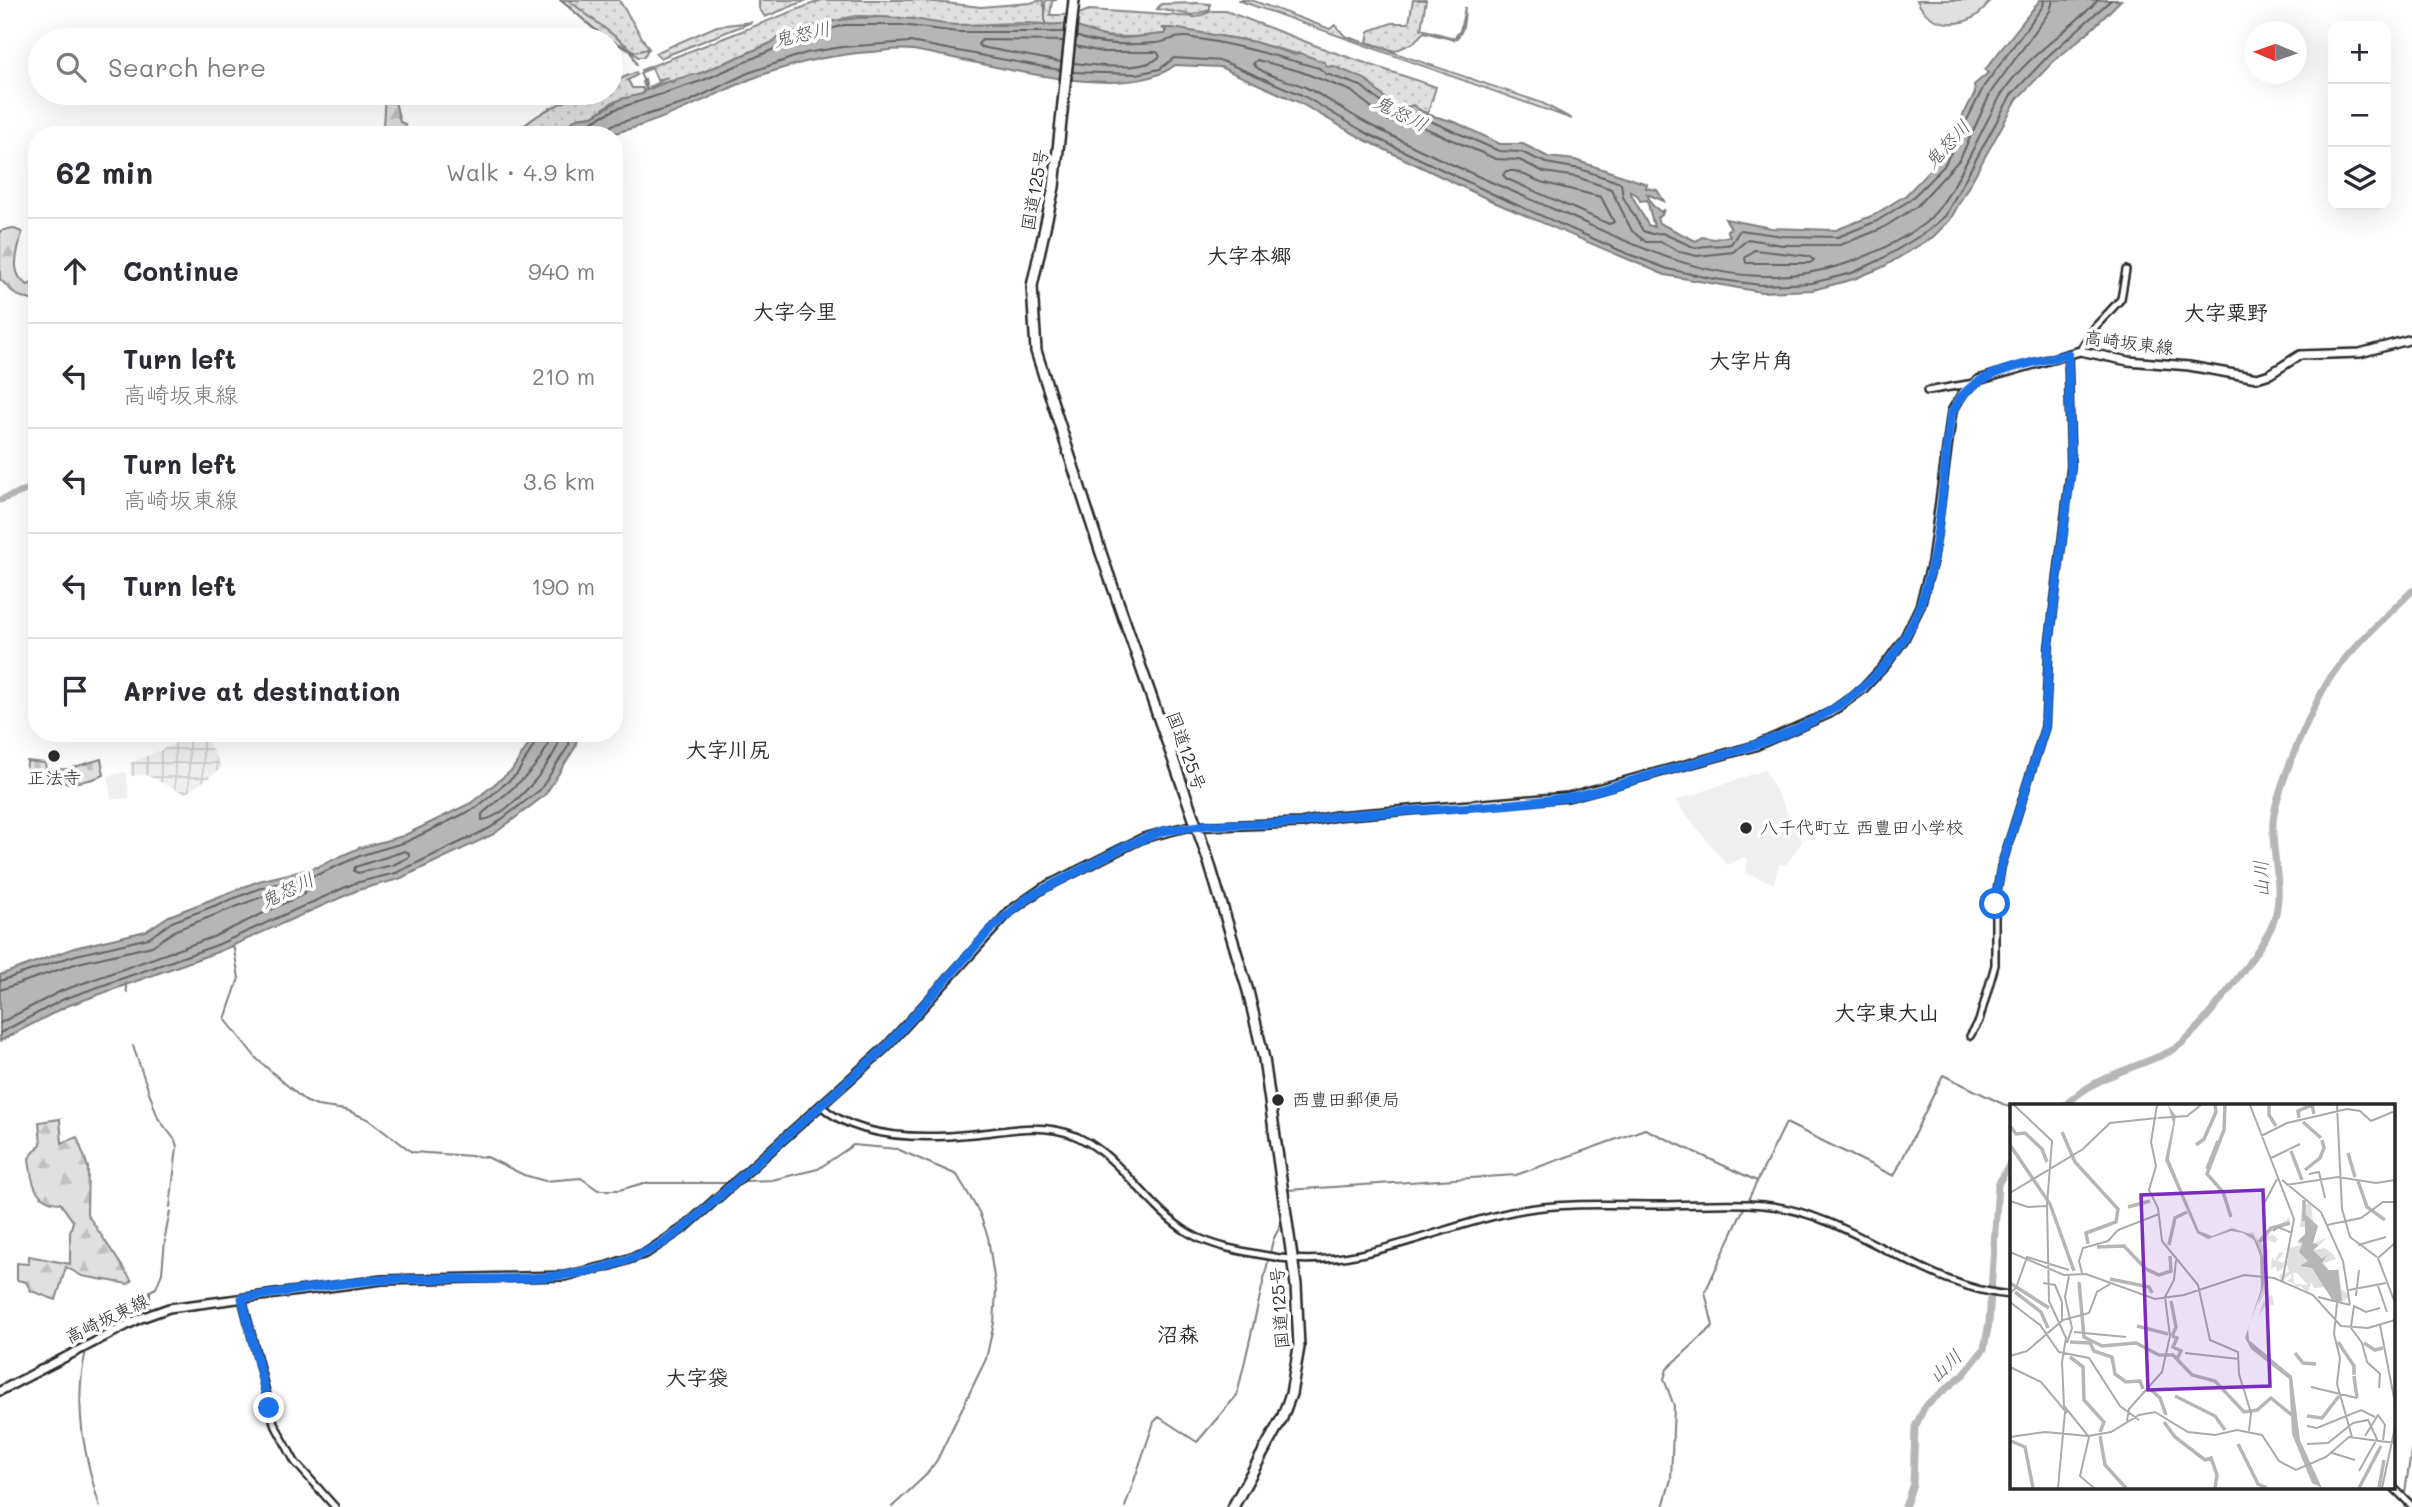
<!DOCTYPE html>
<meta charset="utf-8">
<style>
:root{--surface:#fff;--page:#f7f7f7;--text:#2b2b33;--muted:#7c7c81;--line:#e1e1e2}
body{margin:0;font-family:Mali,"Klee One",sans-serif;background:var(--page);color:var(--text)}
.controls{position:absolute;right:21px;top:21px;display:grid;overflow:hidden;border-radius:14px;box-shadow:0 7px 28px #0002}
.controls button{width:63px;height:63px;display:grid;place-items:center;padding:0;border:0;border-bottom:2px solid var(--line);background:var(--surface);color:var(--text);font:35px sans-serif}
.compass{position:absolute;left:2244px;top:21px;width:63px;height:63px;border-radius:50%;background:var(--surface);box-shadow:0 7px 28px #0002;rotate:272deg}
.stop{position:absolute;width:21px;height:21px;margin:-16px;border:5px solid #1a73e8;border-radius:50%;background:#fff}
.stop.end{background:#1a73e8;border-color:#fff;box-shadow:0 2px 7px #0008}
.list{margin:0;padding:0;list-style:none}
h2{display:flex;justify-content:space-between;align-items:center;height:91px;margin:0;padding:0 28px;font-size:30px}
h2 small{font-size:23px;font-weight:400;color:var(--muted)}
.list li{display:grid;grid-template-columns:46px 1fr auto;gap:21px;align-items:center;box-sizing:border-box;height:105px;padding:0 28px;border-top:2px solid var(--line)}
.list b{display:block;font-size:26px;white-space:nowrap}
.list p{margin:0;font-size:23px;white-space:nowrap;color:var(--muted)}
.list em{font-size:23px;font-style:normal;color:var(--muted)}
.icon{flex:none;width:38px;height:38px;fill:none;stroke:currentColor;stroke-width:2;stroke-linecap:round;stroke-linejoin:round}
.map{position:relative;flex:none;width:2412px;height:1507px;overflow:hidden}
.search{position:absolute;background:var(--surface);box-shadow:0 7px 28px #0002;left:28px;top:28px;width:595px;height:77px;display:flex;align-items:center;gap:18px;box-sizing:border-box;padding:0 24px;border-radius:38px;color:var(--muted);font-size:26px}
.panel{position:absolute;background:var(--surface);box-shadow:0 7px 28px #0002;left:28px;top:126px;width:595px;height:616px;border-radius:28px}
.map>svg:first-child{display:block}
</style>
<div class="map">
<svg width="2412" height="1507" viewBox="0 0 2412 1507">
<defs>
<pattern id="industrial-grid" width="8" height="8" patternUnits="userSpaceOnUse" patternTransform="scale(1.75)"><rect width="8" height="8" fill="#efefef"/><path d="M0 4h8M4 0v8" fill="none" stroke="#cdcdcd"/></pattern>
<pattern id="grass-dots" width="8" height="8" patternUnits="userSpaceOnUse" patternTransform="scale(1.75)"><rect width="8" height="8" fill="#e0e0e0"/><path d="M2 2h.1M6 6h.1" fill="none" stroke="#c0c0c0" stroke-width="1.8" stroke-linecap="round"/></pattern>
<pattern id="forest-firs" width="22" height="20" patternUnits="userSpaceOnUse" patternTransform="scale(1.75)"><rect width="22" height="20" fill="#e0e0e0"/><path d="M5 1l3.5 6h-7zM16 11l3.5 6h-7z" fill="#c0c0c0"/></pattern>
<pattern id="cemetery-stones" width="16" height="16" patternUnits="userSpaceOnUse" patternTransform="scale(1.75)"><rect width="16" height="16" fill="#e0e0e0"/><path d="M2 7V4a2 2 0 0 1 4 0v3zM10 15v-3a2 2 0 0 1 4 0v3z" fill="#c0c0c0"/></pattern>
</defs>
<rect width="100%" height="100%" fill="#fff"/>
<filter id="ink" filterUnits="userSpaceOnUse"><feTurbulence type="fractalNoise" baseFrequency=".0143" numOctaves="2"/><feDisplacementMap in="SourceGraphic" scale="14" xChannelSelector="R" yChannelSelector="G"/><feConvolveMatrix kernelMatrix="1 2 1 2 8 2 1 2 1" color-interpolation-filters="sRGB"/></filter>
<g filter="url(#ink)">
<!-- built -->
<path fill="#efefef" d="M1765,770L1802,841L1787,864H1779L1774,883L1745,873L1748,859L1744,857L1727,865L1675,801Z
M126,772L130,799H111L108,776Z"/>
<!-- industrial -->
<path fill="url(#industrial-grid)" d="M185,733L206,738L222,768L185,794L146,775L131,776L130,763L173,745Z"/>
<!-- grass -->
<path fill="url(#grass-dots)" stroke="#868686" stroke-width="2" d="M568,0H619L649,49L635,52Z
M759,0H807L765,17L759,8Z
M822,0H917L981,7L1030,3L1043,0L1044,7L1046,0H1056L1052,1L1050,15H1070L1069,25C1053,25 1037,23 1022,23C1002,23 979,25 958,25C924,25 891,15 857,16C839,17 798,37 787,32L782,38L701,73L649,87L669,77L657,80L652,68L642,72L641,70Z
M1238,0H1251L1330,29L1335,25L1345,36L1542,103L1572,119Z
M1413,0H1426L1421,29L1454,38L1460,31L1465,7C1464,19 1465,33 1454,40L1424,32L1413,43L1395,51L1367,42L1369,31L1392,23H1409Z
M1199,3L1210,4V10L1193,15L1157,9L1161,4Z
M1089,10L1197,17L1212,11H1226L1327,50L1436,87L1428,113C1418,109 1398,109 1393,105C1374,90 1359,73 1337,70L1335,66L1328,67L1312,58L1246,40L1171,29H1165V34C1142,37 1093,41 1075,26L1076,15Z
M752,22L660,58L655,53L717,26Z
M636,72L637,75L628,80L632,88H643V94L613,102L593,116L577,118L557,135H513C541,109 573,93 611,93V83Z"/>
<!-- forest -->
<path fill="url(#forest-firs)" stroke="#868686" stroke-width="2" d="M562,0H568L635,52L648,49L644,57H638L628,48L601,36Z
M357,30H402L400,40H358Z
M385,93H393L400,122L405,124L407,135H380L383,127Z
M12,228L22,232C18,251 8,274 28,285L37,281V302L16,295L0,279V231Z
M60,1119L62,1143L77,1137L88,1167L87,1214L132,1281L128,1284L82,1276L66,1267L56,1300L31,1291L26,1282L17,1280V1263L29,1264V1256L70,1264V1232L73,1221L60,1203C34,1202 31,1180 29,1158L41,1144L39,1122Z"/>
<!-- cemetery -->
<path fill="url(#cemetery-stones)" stroke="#868686" stroke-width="2" d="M101,759L104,775C77,786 54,785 26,776L27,761L45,763L46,770L68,769Z"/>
<!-- pitch -->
<path fill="#e0e0e0" stroke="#868686" stroke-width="2" d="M1917,0H1990C1976,29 1930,33 1917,0Z"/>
<!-- water -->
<path fill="#b6b6b6" stroke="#7e7e7e" stroke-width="2" fill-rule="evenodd" d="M2040,0H2121L2093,28L2054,61L2017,99L1950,220L1933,237L1883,267L1854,279L1813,290L1761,292L1665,275L1496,203L1365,140L1298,102L1220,67L1175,65C1124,107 975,59 912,50C898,48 883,51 870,52C828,55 790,64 751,79C700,100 611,151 556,133L577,118L593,116L621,99L643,94L646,88L642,82L645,80L647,90L669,81L674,83L676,79L701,73L774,42L779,36L782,39C814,20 861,15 901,18C921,19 940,25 960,25C994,24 1027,27 1060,24C1071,23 1093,33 1103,36C1122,41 1146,35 1165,34L1166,30L1162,28H1173L1255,42L1295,55L1300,53L1324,62L1328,67L1333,66L1365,79L1393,106L1401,109L1413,105L1426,114L1455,122L1500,144H1523L1548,157L1575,160L1647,184L1646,188L1657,190L1664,201L1647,194L1652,205L1661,212L1664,209L1662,215L1657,218L1659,223L1696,241L1702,237L1714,239L1730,236L1727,230L1731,228L1725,219L1771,228L1836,230L1874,215L1906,195L1938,162L1975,93L1974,85L1988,73L1985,70ZM1629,190L1638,196L1640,201L1647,200L1654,227L1648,225Z
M536,733H577L576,746L545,795L494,834L399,879L358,890L220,951L67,1006L0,1041V975L74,948L146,931L169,916L259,881L317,867L359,848L403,836L471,803L512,770Z"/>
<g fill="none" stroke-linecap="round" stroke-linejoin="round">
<!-- shore -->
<path stroke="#636363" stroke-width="2" d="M2053,0L2050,11L1991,92L1960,159L1916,207L1881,229L1840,245H1782L1748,239L1733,252L1697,256L1680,252L1661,242H1646L1632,231L1611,189L1577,177L1544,172L1519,160L1496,159L1411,122L1399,124L1387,120L1351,91L1299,71L1257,60L1253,64C1264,76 1289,80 1305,87C1329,99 1350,115 1374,127C1437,159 1502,187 1567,215C1631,243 1690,274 1762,276C1822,277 1872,259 1921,226C1953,204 1981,126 2003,92C2027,55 2069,31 2098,0
M1076,36C1099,46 1131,45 1155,43C1166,43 1173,36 1186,37C1231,43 1276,56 1319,68L1326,74L1361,86L1397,115L1412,113L1499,151L1521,152L1546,163L1580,169L1621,183L1623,197L1643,231L1652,234L1662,233L1696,248C1708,244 1718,247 1731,244L1740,230L1783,236L1838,237L1877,221L1910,200L1944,166L1984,86L2043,6L2044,0
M1061,62L981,47L978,44L982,40L1064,41
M1073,63C1093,65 1146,73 1160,56L1157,52H1102L1075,46
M1072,72L1137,74L1160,69L1174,58L1222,61L1302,95L1368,134L1499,197L1628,254L1668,269L1714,279L1761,285L1812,283L1852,273L1880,260L1928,231L1945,216L2011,95L2049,55L2111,0
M566,135L616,109L704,80L792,41L844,25H901L958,32H1064
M607,135L612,125L686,103L748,73L806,53L842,47L910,42L1060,70
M1506,171H1515L1541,182L1601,197L1614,222L1609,224L1507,179L1503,175Z
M1754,250L1808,256L1814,260L1810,263H1746L1745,258Z
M550,733C548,766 504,794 482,814V820C508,818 559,759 561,733
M405,851L409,853V857L393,865L358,873L354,871L355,867Z
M0,981L76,955L149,938L172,922L261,888L319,874L362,855L406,842L476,808L517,774L541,733
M0,990L78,963L152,946L176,930L264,896L302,887L306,889L304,894L213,937L61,991L0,1023
M0,1033L64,999L217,945L355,883L396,873L490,828L540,790L569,745L570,733"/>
<!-- stream -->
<path stroke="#7e7e7e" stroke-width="2" d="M560,0L608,40
M1045,6V26
M611,41L631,51L637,65
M640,73L644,82
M233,944L239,978L225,1019L257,1059L305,1101L317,1106L346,1110L370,1120L412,1152L487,1157L524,1175L545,1181L581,1178L598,1190H619L644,1183H729
M125,983L127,992
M133,1046L158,1118L175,1140L177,1147L170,1207
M744,1181L772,1180L818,1169L853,1145L897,1149L957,1175L979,1212L988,1237L996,1291L994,1323L986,1359L937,1460L926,1475L892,1507
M1287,1190L1516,1175L1645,1129L1757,1181
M1748,1200L1786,1123L1894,1176L1943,1075L2011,1108
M165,1237L170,1211
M150,1307V1291L156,1288L162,1273L165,1240
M2405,1492L2412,1446
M2405,1505V1507
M100,1507C84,1456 73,1404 86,1351L146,1320
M1125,1507L1154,1422L1159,1417L1197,1442L1237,1395L1273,1240L1281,1224L1279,1192
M1663,1507L1671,1479L1674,1406L1664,1379L1667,1369L1713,1326L1705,1292L1744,1208"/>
<!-- river -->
<path stroke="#b6b6b6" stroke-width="7" d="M0,500L37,486
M2064,1106C2098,1074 2132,1070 2171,1051C2195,1039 2258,953 2271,928C2287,893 2271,859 2273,823C2274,793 2316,696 2335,671C2357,642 2386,617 2412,591
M1905,1507L1913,1484L1915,1427L1925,1406L1964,1374L1984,1349L1989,1323L1998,1184L2011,1162"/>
<defs>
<path id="minor" d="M2080,351L2095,327L2121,299L2126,270
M1927,391L1974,383
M1970,1036L1979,1021L1995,965V904L2001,867L2045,727L2049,646L2071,466L2068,354
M821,1106C858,1140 925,1139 973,1134C999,1132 1028,1125 1055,1130C1113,1139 1142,1205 1189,1233C1214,1248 1252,1253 1280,1258C1361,1269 1439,1226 1516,1211C1563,1202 1613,1205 1661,1205C1695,1205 1729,1202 1763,1205C1852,1213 1922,1288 2011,1295
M242,1298L274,1423L295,1462L335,1507
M2393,1487L2412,1506"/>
<path id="major" d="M0,1391L141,1318L169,1308L382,1280L565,1276L608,1266L646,1253L685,1227L886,1047L1010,911L1043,888L1143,838L1186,827L1301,823L1336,816L1568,797L1755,746L1830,713L1863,689L1886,664L1904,639L1920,606L1932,562L1952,411L1964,391L1978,380L2080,351L2128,361L2189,366L2257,378L2270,374L2300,355L2360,353L2412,339"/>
<path id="highway" d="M1074,0L1054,187L1032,286L1036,351L1101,553L1208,859L1248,991L1264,1059L1296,1285L1299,1347L1291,1394L1282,1418L1233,1507"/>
</defs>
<!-- minor casing -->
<use href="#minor" stroke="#2b2b2b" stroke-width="10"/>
<!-- major casing -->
<use href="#major" stroke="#2b2b2b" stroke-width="12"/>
<!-- highway casing -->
<use href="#highway" stroke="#2b2b2b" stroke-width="14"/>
<!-- minor -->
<use href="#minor" stroke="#fff" stroke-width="5"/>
<!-- major -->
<use href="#major" stroke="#fff" stroke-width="7"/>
<!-- highway -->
<use href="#highway" stroke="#fff" stroke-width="9"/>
</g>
</g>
<g fill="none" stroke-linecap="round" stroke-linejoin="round" filter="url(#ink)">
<!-- route -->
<path stroke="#1a73e8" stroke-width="9" d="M269,1408L242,1298C288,1292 334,1283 380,1280C482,1273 599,1298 685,1227L886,1047L991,929L1029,897L1126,846L1163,831L1208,825L1300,823L1336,816C1411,809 1489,809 1563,798C1597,793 1632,780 1665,771C1757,746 1860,722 1909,630C1942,567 1941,488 1950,419C1964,369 2026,366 2068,354L2071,471L2049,646L2045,727L2001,867L1995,904"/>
</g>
<!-- markers -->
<g fill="#2b2b2b" stroke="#fff" stroke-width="2.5">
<circle cx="54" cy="756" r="7"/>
<circle cx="1746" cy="828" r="7"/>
<circle cx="1278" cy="1100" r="7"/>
</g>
<g text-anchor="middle" stroke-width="7" stroke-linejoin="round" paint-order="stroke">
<!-- street labels -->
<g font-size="18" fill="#2b2b2b" stroke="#fff">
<text transform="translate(1035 190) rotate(-80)" y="6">国道125号</text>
<text transform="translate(2129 343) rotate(7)" y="6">高崎坂東線</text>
<text transform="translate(1186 751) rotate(70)" y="6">国道125号</text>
<text transform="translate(1280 1308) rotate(-94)" y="6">国道125号</text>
<text transform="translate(107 1319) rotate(-26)" y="6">高崎坂東線</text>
</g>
<!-- poi labels -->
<g font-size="18" fill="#2b2b2b" stroke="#fff" text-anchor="start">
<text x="54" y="784" text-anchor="middle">正法寺</text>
<text x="1760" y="834">八千代町立 西豊田小学校</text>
<text x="1292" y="1106">西豊田郵便局</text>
</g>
<!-- water labels -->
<g font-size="19" font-style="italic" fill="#5c5c5c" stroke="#fff">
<text transform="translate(802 34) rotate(-12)" y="7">鬼怒川</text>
<text transform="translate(1401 113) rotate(27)" y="7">鬼怒川</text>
<text transform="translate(1947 144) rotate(-47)" y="7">鬼怒川</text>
<text transform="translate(2261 879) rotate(-92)" y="7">山川</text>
<text transform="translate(287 890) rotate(-25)" y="7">鬼怒川</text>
<text transform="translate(1945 1366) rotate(-44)" y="7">山川</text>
</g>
<!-- quarter labels -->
<g font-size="21" font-weight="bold" fill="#2b2b2b" stroke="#fff">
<text x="1249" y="263">大字本郷</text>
<text x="795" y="319">大字今里</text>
<text x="2226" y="320">大字粟野</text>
<text x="1751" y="368">大字片角</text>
<text x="728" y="757">大字川尻</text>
<text x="1887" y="1020">大字東大山</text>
<text x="1178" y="1342">沼森</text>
<text x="697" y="1385">大字袋</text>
</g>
</g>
<!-- overview -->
<g transform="translate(2010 1104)">
<rect width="385" height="385" fill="#fff"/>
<path d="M301,98L303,118L308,122L303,139L317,134L304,146L315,144L323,150L326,155L314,159L320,167L329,165L331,185L340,192L332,198H323L316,183L304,184L301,178L298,188L290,182L286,185L285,180L298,181L287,169H283L284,180L277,177L282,173L281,170L272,177L269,173L270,171L279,168L277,161L267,168L266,162L261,165L262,153L265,157L269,148L274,149L267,157L277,160L273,157H278V144L291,141L287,138L295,130V123H290L292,103ZM273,112L275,117L279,113L280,121L260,128L258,134L262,130L268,135L265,139L256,135L251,139L259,147L255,166L259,181L253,197L260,201L257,194L262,191L264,201L255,202L248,214L257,185L248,202L254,156L245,133L237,129L243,128L249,138L260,126L274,118Z" fill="#e0e0e0"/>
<path d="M158,1L166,12L159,55L189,127L202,132L222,124L243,131L248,139L254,155V181L238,224L239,236L282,272L290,336L312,384L302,379L282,330L279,275L241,245L235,234L251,185L250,152L244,136L233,129L221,127L198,135L187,129L155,56L163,19ZM295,110L308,122L303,139L309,141L303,146L312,155L317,151L312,159L318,166H328L332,197H323L302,164L290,162L298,157L289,148L293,139L288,137L295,130Z" fill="#b6b6b6"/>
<path fill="none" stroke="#b6b6b6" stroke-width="3.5" d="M215,1L214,26L197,70L213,88L221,113M259,1V11L266,22M289,14L288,7L302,1L304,10M293,18L311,34M0,22L6,30L15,29L32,45L37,58M52,28L65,58L108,105L106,118L76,129L78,140M0,41L40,100L64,167M186,41L194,35L206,8L205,1M281,47L292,76M338,49L345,73M197,65L208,37M295,66L310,54L314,44L312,36M348,77L357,103L375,116M294,96V117M118,103L140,97M249,138L261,124L280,119M159,141L165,114L177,108M87,143L114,142L136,165L149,171L161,167L160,152M100,175L139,183L142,189M69,178L74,233L92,242L126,239L149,251H163L182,271L205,277L234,308L247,306L261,294L283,312M0,179L39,204M5,188L31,208L38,224M161,197L166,223L162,232M127,222L158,230M162,232L167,234L163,243L171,247L167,255M60,238L80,239L84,247L102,253L105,270L116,278L130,277L133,285M328,238L344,262V271M354,239L365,246L373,244M285,249L293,259L306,260M60,253L73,263L74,296L94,318L90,328M344,272L347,294M140,285L150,294L156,311M165,292L205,312L215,326M297,312L312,314L329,292M154,318L165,333L195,356L201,354L207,371L205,384M90,332L95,361L116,384M1,337L15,343L23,384M228,340L248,380L257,384M349,384L371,342M369,384L374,356"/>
<path fill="none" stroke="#aaa" stroke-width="2" d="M4,1L42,37L37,101L39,197L56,234L52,258L54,302L79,333L70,372L84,384M147,1L141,38L146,62L139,86L148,104L152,137L188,181L200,236L228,248L229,270L241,309L239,327M240,1L284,115L272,179M327,1L332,105L340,133L367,153M148,14L177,12L191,1M251,32L277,19L337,5L350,7L361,17L385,7M261,54L290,40M299,70L309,68L315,94M272,76L311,108L333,157L340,201M276,81L328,73L366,79L385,76M0,89L73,45L100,19L147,14M0,97L18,103L36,102M255,98L267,75M317,121L351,114L373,98H385M263,127L268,123L282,129M385,139L368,154L385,199M348,141L376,133M0,148L54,171L76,170L145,195L174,191L234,171L264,174L303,191L331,222L358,224L385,216M72,169L69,157L73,144L98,137L108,126L149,110M33,179L45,181L52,198V216M368,182L377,208M339,186L376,179M0,189L6,184L17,153L59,166M346,192L349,166M308,193L340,201M0,198L30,221L49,248L79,254L110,302L129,316M327,199L324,230L330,254L327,280L342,333M370,221L385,299M341,223L344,202L356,208L370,204M341,224L352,239L357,258L370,270L369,284M64,228L116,233M57,239L62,224L55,193L59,172M175,249L229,255M0,252L17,247L53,216L79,209L87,188L100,180M0,263L31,278L57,309M301,283L347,294M117,317L119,305L152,268L160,232L155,193L164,176L166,156M297,322L307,324L351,306L365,313M78,332L101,328L129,311L145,308L178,328L205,331L227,326L252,331L269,357L286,366L316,353L339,333L385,339M355,332L368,311L375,321L373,336M0,333L35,328L78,332M297,340L318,339L343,319L358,316L367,335L349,367M322,349L345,356M48,384L55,308M372,384L385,323"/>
<path fill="#7b2cbf" fill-opacity="0.15" stroke="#7b2cbf" stroke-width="3.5" d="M253,86L260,282L138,286L131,91Z"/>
<rect width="385" height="385" fill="none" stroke="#2b2b2b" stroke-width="3.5"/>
</g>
</svg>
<div class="controls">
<button>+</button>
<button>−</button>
<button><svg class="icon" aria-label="layers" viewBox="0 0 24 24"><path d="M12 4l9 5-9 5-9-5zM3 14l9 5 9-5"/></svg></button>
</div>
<svg class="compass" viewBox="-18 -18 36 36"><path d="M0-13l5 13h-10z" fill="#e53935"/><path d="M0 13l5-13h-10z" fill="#7c7c81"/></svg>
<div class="stop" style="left:1995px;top:904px"></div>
<div class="stop end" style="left:269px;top:1408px"></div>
<div class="search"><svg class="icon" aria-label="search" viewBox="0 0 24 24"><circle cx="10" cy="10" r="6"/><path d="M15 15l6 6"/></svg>Search here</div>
<section class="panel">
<h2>62 min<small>Walk · 4.9 km</small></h2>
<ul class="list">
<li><svg class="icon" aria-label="ahead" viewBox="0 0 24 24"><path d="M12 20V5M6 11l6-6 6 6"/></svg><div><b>Continue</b></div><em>940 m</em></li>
<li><svg class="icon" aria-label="left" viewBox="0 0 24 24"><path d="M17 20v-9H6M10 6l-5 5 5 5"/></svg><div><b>Turn left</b><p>高崎坂東線</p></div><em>210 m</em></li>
<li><svg class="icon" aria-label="left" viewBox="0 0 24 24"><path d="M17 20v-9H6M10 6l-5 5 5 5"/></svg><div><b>Turn left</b><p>高崎坂東線</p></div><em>3.6 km</em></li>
<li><svg class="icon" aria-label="left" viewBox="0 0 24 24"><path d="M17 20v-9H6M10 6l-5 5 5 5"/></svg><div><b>Turn left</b></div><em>190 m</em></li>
<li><svg class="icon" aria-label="arrive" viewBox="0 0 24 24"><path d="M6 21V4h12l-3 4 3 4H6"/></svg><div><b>Arrive at destination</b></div></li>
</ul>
</section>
</div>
